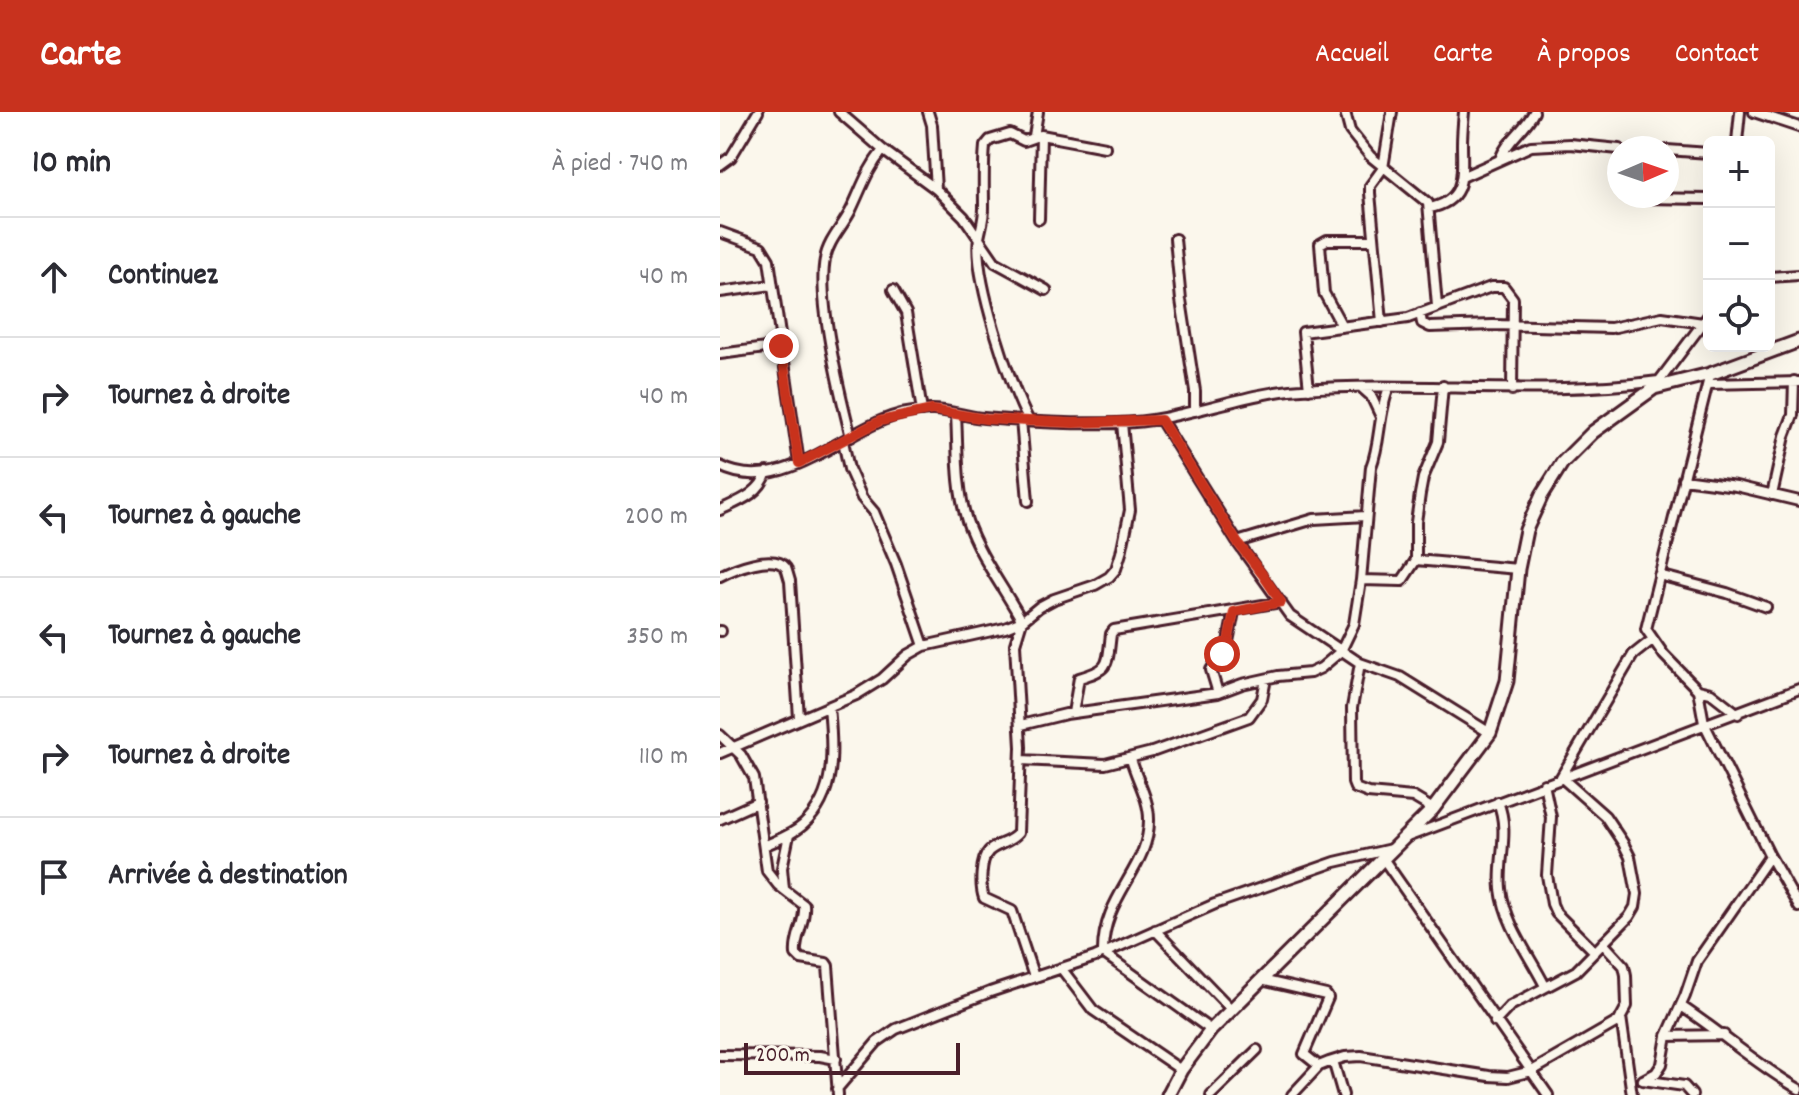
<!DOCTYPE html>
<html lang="fr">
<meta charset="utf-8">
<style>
:root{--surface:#fff;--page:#f2f2f3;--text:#2b2b33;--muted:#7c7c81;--line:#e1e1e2;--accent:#c8321e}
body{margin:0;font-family:Dekko,sans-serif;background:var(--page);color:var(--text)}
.controls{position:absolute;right:24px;top:24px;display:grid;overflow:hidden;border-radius:12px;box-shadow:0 8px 32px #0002}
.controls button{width:72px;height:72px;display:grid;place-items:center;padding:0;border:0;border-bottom:2px solid var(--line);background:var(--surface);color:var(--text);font:40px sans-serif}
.compass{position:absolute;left:887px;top:24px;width:72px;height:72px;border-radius:50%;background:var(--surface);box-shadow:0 8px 32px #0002;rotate:88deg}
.scale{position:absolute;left:24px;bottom:20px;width:216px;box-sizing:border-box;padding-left:8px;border:4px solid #4a1f2b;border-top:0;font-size:22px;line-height:28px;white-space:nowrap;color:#4a1f2b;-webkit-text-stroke:6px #fbf7ec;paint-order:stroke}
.stop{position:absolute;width:24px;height:24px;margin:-18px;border:6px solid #c8321e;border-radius:50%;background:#fff}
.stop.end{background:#c8321e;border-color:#fff;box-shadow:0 2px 8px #0008}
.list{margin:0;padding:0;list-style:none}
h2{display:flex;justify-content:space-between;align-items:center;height:104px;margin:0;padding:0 32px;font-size:34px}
h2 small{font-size:26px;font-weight:400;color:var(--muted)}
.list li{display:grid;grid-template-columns:52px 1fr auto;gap:24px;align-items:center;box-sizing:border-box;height:120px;padding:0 32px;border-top:2px solid var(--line)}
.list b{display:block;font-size:30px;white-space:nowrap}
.list em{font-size:26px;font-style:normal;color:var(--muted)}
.icon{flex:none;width:44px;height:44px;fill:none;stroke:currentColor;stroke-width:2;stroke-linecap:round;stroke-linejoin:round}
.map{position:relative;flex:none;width:1079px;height:983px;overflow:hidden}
header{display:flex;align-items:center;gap:48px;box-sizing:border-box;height:112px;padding:0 40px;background:var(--accent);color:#fff}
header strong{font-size:38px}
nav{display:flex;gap:44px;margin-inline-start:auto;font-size:28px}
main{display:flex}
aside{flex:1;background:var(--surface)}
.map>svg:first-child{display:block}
</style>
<header>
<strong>Carte</strong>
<nav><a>Accueil</a><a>Carte</a><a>À propos</a><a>Contact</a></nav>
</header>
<main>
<aside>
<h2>10 min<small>À pied · 740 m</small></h2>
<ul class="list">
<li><svg class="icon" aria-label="ahead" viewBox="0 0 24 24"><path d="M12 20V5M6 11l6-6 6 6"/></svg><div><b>Continuez</b></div><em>40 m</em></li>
<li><svg class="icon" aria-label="right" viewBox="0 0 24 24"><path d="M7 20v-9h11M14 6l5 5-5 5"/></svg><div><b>Tournez à droite</b></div><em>40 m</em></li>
<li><svg class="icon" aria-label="left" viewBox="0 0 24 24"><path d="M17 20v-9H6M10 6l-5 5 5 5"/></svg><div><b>Tournez à gauche</b></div><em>200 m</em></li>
<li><svg class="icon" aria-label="left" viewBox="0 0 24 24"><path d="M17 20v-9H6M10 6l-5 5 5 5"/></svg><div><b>Tournez à gauche</b></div><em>350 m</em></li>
<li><svg class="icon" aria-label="right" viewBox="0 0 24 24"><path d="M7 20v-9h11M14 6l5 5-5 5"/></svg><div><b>Tournez à droite</b></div><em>110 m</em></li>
<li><svg class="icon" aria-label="arrive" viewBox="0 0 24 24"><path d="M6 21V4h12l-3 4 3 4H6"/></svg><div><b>Arrivée à destination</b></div></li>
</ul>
</aside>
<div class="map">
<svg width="1079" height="983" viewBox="0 0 1079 983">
<rect width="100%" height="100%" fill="#fbf7ec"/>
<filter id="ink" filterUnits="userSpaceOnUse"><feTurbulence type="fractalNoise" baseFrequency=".0125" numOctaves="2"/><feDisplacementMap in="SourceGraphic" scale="16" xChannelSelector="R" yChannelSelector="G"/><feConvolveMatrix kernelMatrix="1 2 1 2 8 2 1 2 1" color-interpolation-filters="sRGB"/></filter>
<g filter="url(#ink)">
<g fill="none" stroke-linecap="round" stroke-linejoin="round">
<defs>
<path id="street" d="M119,0L163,38L216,77L244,105L275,150L326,178
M208,0L212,13L216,77
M625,0L630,19L650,44L708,91L717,194
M1034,0L1079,15
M314,24L318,0
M1017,30L1020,0
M947,38L989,41
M780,47C787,28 805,18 814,0
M0,53L11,45L38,0
M744,64L811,34L850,32L899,37
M921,86L989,87
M709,96C747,89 742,62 742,32C742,21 743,11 744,0
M319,107L321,23
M0,120L41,135L49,148L79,351
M455,127L461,188L475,279V299
M1049,165L1079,163
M173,178L186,201L202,299
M0,180L52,173
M700,201L702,211L710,215L773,213L891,216L942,205L983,211
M662,210L650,81V74L663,56L672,0
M622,214L604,181L600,132L607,128H653
M0,242L61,234
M990,262L926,517L944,543L978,578L984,611L1050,744L1079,795
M937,272L989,203
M988,272L1079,270
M723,274L718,330L703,366L700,382L696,410V448L798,457
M642,276L651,284L661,305
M589,277L583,220L688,206L771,175H784L793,187L792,278
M236,302C238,337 236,375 247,409C259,444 284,476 302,509L295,532L301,635L298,721C290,731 278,731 269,739C260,748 260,775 264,786L292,799L314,865
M301,308L308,389
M441,308L517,430L570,504L640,551L680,565L770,621
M309,309C290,275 253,163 259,126C261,115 264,107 264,96C264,75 263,55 265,34L270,28L290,22L304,29L321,23L385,35
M131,325C120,282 97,188 105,147C108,129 123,114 131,98C142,75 147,58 163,38
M123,329L129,357L142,386L154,400L176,452L204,534
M0,354C56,383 114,328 163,308C177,302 195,299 210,298C228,297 246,305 264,306C308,310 353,312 397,311C461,310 519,281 582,277C701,269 819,285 939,269
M963,367L1016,374L1079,389
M1052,383L1065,324L1073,303L1074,269
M0,398C19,389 40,382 47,360
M517,430L594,407L646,404
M939,463L1007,481L1046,495
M0,464C13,457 54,440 66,456C67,458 69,466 70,469L79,606
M641,468L682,469L696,448
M0,519H1
M640,551L632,596L633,671L635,676L648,681L693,685L713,697
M978,578L991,581L1018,602
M498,581L491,558L508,530L514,500
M353,601L359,566C391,557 387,553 391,522L394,518L561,490
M301,613L346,602L498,581L522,572L558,564L590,561L601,556L621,539L634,512L641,468L651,355C661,330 658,301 669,276
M0,623L21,643L34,666L47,759L58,773L84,793C86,810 74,825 76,842L81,847L106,851L108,854L118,983
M0,641L136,583L162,567L188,543L204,534L285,516L302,509L319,495L334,487L375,473L389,465L396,457L401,441L410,398L402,311
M411,647C416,666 429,687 429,707C430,756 382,784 383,841L491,918
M301,648L385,652L432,640L529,605L542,587L546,567
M824,672L831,705L827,763L832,792L836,801L875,840
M778,690C790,719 778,748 781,777C785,812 810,844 825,874
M0,707L38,690
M687,725L1079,577
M44,734C57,728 72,723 83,713C117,683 113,636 109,595
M662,745L828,983
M64,777L62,756L69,723
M435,818L511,897
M341,856L373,898L461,958
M541,868L606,883L608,886L584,942L599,954
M961,894C1002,921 1037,953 1079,977
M901,905L912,983
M775,910L790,894L856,859L909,805L915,795L917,782L910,745L903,731L885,704L841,665L913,543L932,528
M947,924L1004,923
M0,943L100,944L116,947
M609,950L625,945L641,944L769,964L788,965L812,959L899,909L907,894L906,863L904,854L883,831
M923,968L936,961L942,952L947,924L965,884L977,849L1050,744
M923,968L964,974L972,983
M117,977L157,930L176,917L270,880L375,845L495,792L615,750L671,737
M491,983L537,938
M572,983L599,954L609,950L614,952L623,983"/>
<path id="secondary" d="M448,983L461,958L491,918L713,697L770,621L787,569L798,457L806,418L822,383L842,351L873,320L934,276L990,262L1079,229"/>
</defs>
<!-- street casing -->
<use href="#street" stroke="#4a1f2b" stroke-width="14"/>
<!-- secondary casing -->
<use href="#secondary" stroke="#4a1f2b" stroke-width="17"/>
<!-- street -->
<use href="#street" stroke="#fbf7ec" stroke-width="8"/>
<!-- secondary -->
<use href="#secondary" stroke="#fbf7ec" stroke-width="11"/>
</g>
</g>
<g fill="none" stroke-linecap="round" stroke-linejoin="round" filter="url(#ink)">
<!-- route -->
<path stroke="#c8321e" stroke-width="10" d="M61,234L79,351L160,309L212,298L266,307L353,311L441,308L517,430L543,463L561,490L514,500L508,530L502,542"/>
</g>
</svg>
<div class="controls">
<button>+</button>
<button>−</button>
<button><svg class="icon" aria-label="locate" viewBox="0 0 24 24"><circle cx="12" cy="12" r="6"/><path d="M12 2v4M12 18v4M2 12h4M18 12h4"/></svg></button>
</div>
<svg class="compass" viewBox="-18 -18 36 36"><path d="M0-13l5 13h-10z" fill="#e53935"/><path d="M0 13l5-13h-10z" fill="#7c7c81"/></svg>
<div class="scale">200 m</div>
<div class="stop" style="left:502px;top:542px"></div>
<div class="stop end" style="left:61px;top:234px"></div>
</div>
</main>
